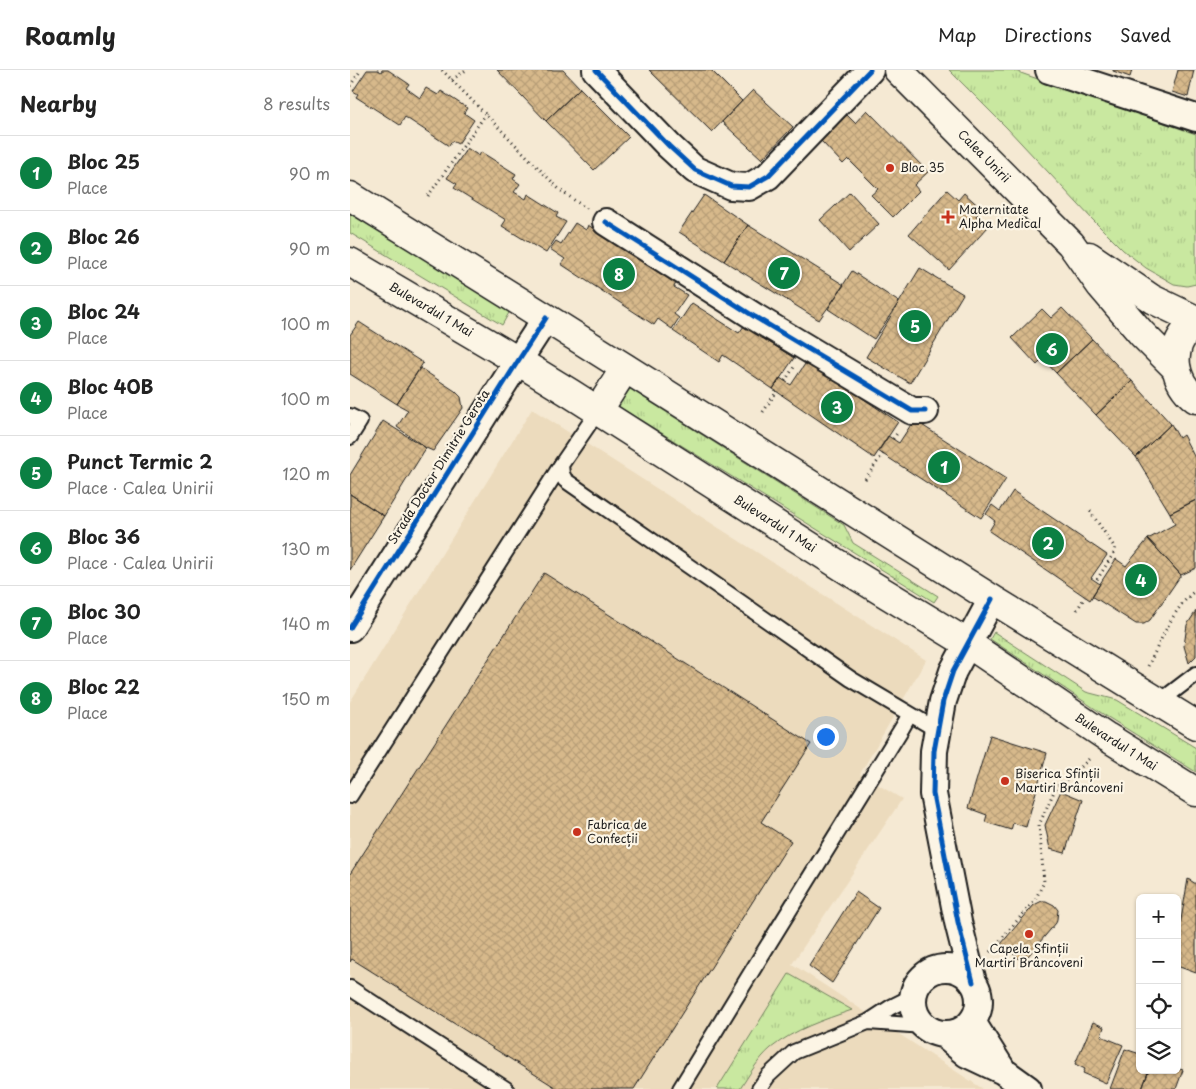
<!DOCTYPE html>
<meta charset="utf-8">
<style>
:root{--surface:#fff;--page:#f6f6f6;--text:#222;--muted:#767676;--line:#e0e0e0;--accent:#0b8043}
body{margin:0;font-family:"Playpen Sans",sans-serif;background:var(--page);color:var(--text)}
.controls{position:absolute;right:15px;bottom:15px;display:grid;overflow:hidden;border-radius:8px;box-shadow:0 1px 4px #0004}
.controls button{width:45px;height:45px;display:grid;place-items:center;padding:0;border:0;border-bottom:1px solid var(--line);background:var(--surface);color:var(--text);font:25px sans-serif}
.you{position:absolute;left:475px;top:666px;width:18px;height:18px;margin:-12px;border:4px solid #fff;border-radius:50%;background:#1a73e8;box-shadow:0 0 0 8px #1a73e833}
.badge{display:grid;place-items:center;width:32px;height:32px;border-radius:50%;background:var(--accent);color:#fff;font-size:16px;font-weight:700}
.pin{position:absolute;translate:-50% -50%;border:2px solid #fff;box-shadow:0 1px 5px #0006}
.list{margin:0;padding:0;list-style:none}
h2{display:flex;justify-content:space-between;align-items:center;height:65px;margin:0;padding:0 20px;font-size:21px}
h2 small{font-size:16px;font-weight:400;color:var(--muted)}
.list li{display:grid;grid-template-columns:32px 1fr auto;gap:15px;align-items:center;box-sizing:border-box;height:75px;padding:0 20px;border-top:1px solid var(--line)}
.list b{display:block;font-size:19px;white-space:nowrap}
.list p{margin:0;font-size:16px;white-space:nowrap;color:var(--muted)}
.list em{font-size:16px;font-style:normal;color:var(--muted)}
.icon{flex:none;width:28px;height:28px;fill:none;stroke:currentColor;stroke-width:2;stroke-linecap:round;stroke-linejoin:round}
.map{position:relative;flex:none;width:846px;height:1019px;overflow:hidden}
header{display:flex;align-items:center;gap:30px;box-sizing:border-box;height:70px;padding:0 25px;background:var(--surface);border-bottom:1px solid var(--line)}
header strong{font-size:24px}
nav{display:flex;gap:28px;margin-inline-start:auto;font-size:18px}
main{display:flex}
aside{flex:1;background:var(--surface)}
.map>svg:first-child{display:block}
</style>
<header>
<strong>Roamly</strong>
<nav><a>Map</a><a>Directions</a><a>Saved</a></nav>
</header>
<main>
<aside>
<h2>Nearby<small>8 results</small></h2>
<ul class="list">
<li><span class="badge">1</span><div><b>Bloc 25</b><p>Place</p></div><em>90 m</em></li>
<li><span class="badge">2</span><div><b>Bloc 26</b><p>Place</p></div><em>90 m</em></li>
<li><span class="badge">3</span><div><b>Bloc 24</b><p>Place</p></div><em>100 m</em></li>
<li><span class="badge">4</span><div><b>Bloc 40B</b><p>Place</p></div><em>100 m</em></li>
<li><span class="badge">5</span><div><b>Punct Termic 2</b><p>Place · Calea Unirii</p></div><em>120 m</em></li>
<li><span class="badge">6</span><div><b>Bloc 36</b><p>Place · Calea Unirii</p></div><em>130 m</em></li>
<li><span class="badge">7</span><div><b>Bloc 30</b><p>Place</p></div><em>140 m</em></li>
<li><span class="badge">8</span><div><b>Bloc 22</b><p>Place</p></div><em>150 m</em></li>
</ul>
</aside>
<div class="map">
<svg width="846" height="1019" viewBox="0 0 846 1019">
<defs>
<pattern id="grass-tufts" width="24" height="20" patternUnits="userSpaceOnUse" patternTransform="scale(1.25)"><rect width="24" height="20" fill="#c9e8a0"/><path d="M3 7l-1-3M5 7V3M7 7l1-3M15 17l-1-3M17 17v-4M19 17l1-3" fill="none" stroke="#acc689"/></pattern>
<pattern id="building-cross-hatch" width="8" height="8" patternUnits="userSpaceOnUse" patternTransform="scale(1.25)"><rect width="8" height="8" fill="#d7b98b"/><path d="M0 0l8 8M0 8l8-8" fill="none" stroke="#b89e77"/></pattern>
</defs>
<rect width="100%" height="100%" fill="#f5e9d3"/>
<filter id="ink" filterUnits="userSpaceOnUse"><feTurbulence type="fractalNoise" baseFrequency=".02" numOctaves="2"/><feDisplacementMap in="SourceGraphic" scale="10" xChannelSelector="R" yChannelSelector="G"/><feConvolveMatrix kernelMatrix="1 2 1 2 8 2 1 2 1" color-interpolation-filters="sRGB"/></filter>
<g filter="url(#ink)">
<!-- built -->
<path fill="#ecdbbd" d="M182,339L576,590L510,704L552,729L442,894L633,1019H0V632Z"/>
<!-- grass -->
<path fill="url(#grass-tufts)" stroke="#72825e" d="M599,0H662L846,64V214L837,216L824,214L796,198L773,180L742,149L657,58Z
M0,144L160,241L152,255L0,163Z
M280,319L494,455L503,473L588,526L584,532L268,336Z
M644,562L736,622L767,630L846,678V702L756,646L640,569Z
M439,904L502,940C473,950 445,959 421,978C408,989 399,1005 390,1019H367Z"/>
<!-- building -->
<path fill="url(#building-cross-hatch)" stroke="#1c1c1c" d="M17,0H28L31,2L32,0H38L59,14L56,18L70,28L76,18L88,25L91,21L117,38L114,43L124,50L108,74L102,71L99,76L55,47L50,55L6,27L8,24L3,21Z
M147,0H213L230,18L196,51Z
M299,0H361L392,31L362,62Z
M763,0H782L780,7L763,1Z
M828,0H844L838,27L822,22Z
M230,18L279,67L244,100L196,51Z
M403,20L443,57L412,89L372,52Z
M517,40L578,102L564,115L569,121L543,147L521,125L528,119L498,89L493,94L471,71L497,45L505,53Z
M117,78L129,86L131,82L166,104L163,109L170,114L164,122L176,129L178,124L208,143L206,147L216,152L196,183L152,156L156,150L104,118L107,114L97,108Z
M597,120L608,130L614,123L632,139L626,146L638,157L599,200L559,164Z
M500,122L529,154L499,182L470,150Z
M354,125L398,155L374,191L329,162Z
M225,153L236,160L238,155L326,213L324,217L337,225L324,244L329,248L322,259L308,249L304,255L211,194L215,189L200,179L206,171L211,174Z
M398,155L494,215L469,250L374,191Z
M570,198L613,224L560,313L516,287Z
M502,201L549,232L524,269L478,239Z
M342,233L389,263L394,256L444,288L423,319L373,285L369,292L323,261Z
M712,238L742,269L706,303L693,289L687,295L662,268L692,239L701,248Z
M9,252L73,293L47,334L0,304V265Z
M742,269L782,311L746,345L706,303Z
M457,291L548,352L524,388L423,319L430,308L441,315Z
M70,298L105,321L111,327L113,338L83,381L76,378L47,357L58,340L47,334Z
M782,311L821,354L786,387L746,345Z
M564,350L656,409L631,448L528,381L538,366L549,373Z
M33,351L76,378L34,446L0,424V405Z
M821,354L829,368L833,365L846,390V430L820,443L786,387Z
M663,421L757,485L741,508L750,514L740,530L639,461L645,451L636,444L642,435L650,441Z
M0,424L34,446L0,500Z
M846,430V498L831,505L798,469L825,454L820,443Z
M798,469L831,505L800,550L794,554H786L742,526L766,489L776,496Z
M194,503L461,674L411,752L441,771L284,1019H208L2,889L0,892V804Z
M846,541V586L839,593L834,576L837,555Z
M640,665L697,683L676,757L663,753L661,760L635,752L637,745L618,738Z
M711,721L733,730L715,783L700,779L695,755Z
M838,809L846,814V903L827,896V873Z
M506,822L529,838L482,913L459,896Z
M692,831H696L704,835L708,840L707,849L706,853L673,892L651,874L684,835Z
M743,952L754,957L751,966L773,975L756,1013L733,1003L735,999L725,994Z
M775,979L790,984V1000H799L792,1019H760Z
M827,998L833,1000L826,1019H792L799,1000H827Z"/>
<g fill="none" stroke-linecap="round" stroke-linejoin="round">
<defs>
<path id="service" d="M0,346L10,351L0,367
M211,395L212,404L215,410L501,609L560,644L552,658L410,888L330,1019
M808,633L846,604
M560,644L587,660
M0,726L211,395L248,341
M0,918L156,1019
M518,952L574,956
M409,1019L418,1006L444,982L518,952L541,937L563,926"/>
<path id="minor" d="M246,0L319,76L345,100L381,116L399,117L418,106L520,0
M699,0L846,48
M256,152L405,247L562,341H575
M0,558L168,291L196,248
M563 931a33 33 0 1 1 66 0a33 33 0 1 1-66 0Z
M623,912L608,852L583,724L584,681L593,631L603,601L642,529
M622,952L653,1001
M593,964L617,984L653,1001L678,1019"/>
<g id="secondary">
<path id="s1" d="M548,0L721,174L751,216L792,264L826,298"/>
<path d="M0,126L196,248L642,529L846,655"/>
<path d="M739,186L802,229L846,250"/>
<path id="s2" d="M0,192L168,291L220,323L502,503L617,573L757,667L846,722"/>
<path d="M846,252C843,254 840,257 837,260C818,282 824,312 846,329"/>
<path d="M248,341L275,298"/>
</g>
</defs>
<!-- service casing -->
<use href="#service" stroke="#1c1c1c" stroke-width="18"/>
<!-- minor casing -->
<use href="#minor" stroke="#1c1c1c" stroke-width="30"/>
<!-- secondary casing -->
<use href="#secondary" stroke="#1c1c1c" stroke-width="31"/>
<!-- path -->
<path stroke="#1c1c1c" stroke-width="3" stroke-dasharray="1 4" stroke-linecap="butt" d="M92,0L210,120L237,139
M102,10L116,0
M0,16L11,0
M78,126L136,44
M435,311L444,297
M413,342L427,321
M543,369L548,362
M515,409L533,384
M740,441L765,478L764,483L746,511
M727,540L735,527
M798,596C811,571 823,538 846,520
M640,882L685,830L694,812L689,755L706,717L725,703L741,687"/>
<!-- service -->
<use href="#service" stroke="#fcf5e5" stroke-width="14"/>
<!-- minor -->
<use href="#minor" stroke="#fcf5e5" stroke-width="26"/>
<!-- secondary -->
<use href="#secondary" stroke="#fcf5e5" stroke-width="28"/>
<defs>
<path id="cycleway" d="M246,0L319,76L345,100L381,116L399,117L418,106L520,0
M256,152L405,247L562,341H575
M0,558L168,291L196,248
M623,912L608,852L583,724L584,681L593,631L603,601L642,529"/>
</defs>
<!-- cycleway casing -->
<use href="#cycleway" stroke="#fcf5e5" stroke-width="8"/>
<!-- cycleway -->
<use href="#cycleway" stroke="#0057b8" stroke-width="5"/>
</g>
</g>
<!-- markers -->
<g fill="#c8321e" stroke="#fcf5e5" stroke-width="2">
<circle cx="540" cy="98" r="5"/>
<path d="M595.5 139.5h5v5h5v5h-5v5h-5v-5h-5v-5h5z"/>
<circle cx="655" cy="711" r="5"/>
<circle cx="227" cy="762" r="5"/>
<circle cx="679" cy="864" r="5"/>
</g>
<g text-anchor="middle" stroke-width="4.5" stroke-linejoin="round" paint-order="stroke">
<!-- street labels -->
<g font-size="12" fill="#1c1c1c" stroke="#fcf5e5">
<text dy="4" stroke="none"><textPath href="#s1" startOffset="122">Calea Unirii</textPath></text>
<text dy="4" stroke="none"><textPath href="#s2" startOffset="94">Bulevardul 1 Mai</textPath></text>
<text transform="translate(89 397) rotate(-58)" y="4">Strada Doctor Dimitrie Gerota</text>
<text dy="4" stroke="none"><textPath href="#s2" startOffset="499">Bulevardul 1 Mai</textPath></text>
<text dy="4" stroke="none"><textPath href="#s2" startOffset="904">Bulevardul 1 Mai</textPath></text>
</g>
<!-- poi labels -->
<g font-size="12" fill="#1c1c1c" stroke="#fcf5e5" text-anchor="start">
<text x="550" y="102">Bloc 35</text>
<text x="609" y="144">Maternitate<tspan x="609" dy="14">Alpha Medical</tspan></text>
<text x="665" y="708">Biserica Sfinții<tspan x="665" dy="14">Martiri Brâncoveni</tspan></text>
<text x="237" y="759">Fabrica de<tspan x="237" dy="14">Confecții</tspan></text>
<text x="679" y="883" text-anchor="middle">Capela Sfinții<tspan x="679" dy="14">Martiri Brâncoveni</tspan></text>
</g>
</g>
</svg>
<div class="controls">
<button>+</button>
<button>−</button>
<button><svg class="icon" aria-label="locate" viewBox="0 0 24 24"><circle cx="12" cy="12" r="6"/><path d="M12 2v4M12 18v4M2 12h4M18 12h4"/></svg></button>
<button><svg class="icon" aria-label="layers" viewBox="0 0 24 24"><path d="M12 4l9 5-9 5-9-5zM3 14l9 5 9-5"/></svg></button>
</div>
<div class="you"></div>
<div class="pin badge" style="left:594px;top:397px">1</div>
<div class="pin badge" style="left:698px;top:473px">2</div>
<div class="pin badge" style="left:487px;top:337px">3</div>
<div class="pin badge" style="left:791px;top:510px">4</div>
<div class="pin badge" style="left:565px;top:256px">5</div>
<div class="pin badge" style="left:702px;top:279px">6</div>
<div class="pin badge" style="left:434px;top:203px">7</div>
<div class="pin badge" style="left:269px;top:204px">8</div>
</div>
</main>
